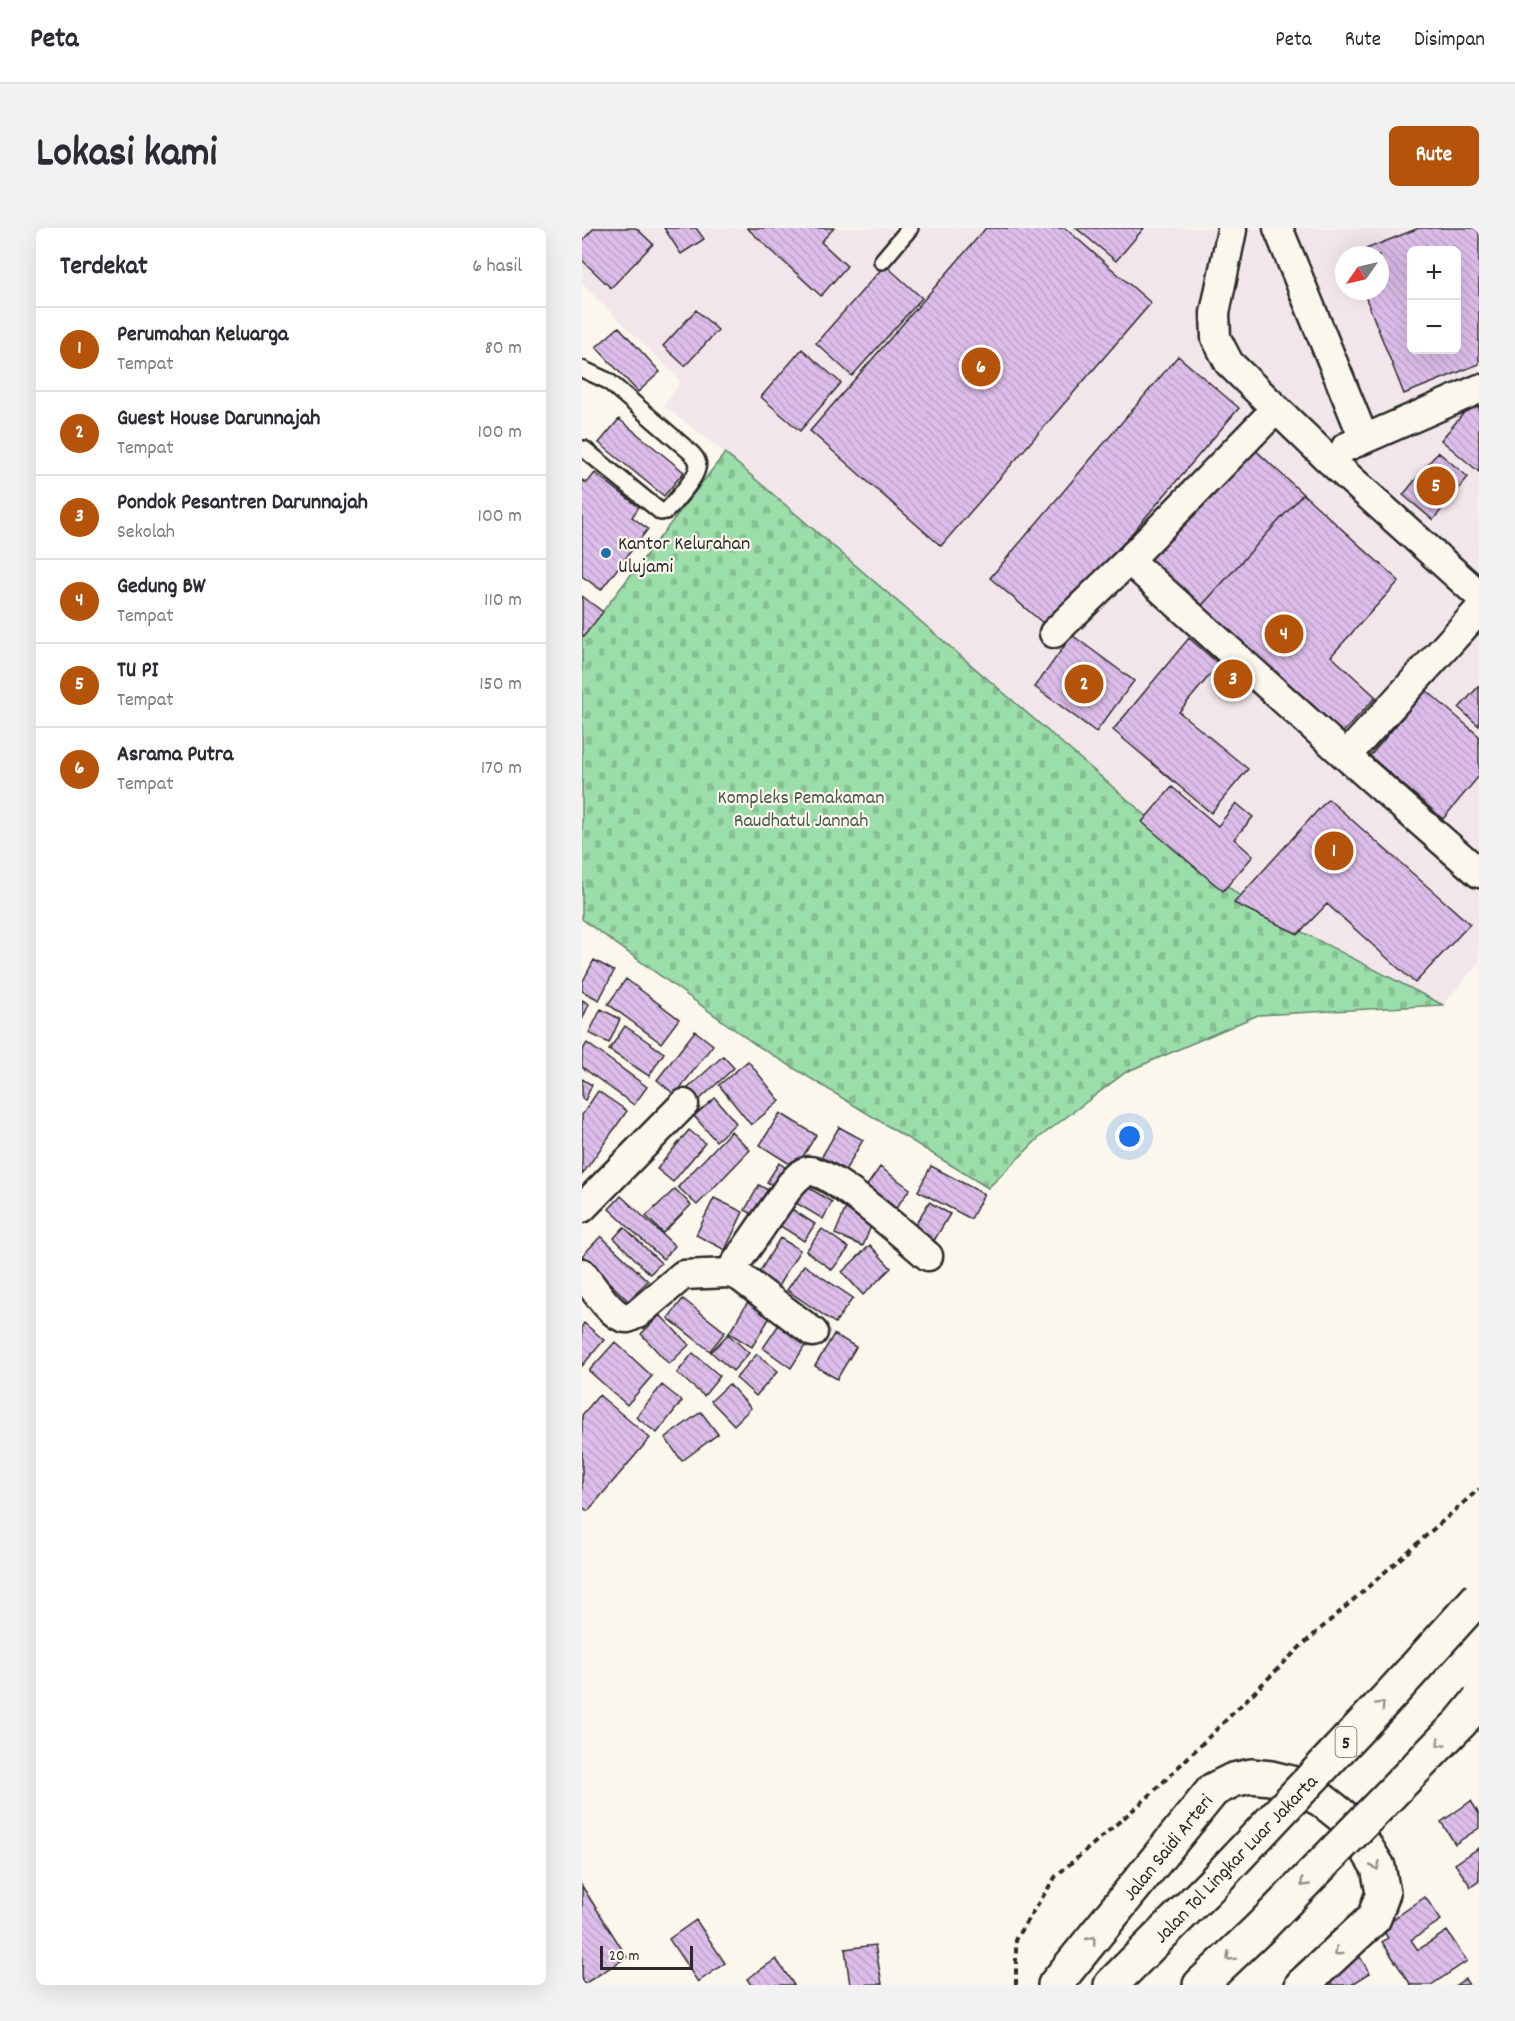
<!DOCTYPE html>
<html lang="id">
<meta charset="utf-8">
<style>
:root{--surface:#fff;--page:#f2f2f3;--text:#2b2b33;--muted:#7c7c81;--line:#e1e1e2;--accent:#b45309}
body{margin:0;font-family:Dekko,sans-serif;background:var(--page);color:var(--text)}
.controls{position:absolute;right:18px;top:18px;display:grid;overflow:hidden;border-radius:9px;box-shadow:0 6px 24px #0002}
.controls button{width:54px;height:54px;display:grid;place-items:center;padding:0;border:0;border-bottom:2px solid var(--line);background:var(--surface);color:var(--text);font:30px sans-serif}
.compass{position:absolute;left:753px;top:18px;width:54px;height:54px;border-radius:50%;background:var(--surface);box-shadow:0 6px 24px #0002;rotate:236deg}
.scale{position:absolute;left:18px;bottom:15px;width:93px;box-sizing:border-box;padding-left:6px;border:3px solid #2b2b2b;border-top:0;font-size:16px;line-height:21px;white-space:nowrap;color:#2b2b2b;-webkit-text-stroke:4px #fbf7ec;paint-order:stroke}
.you{position:absolute;left:548px;top:909px;width:21px;height:21px;margin:-15px;border:4px solid #fff;border-radius:50%;background:#1a73e8;box-shadow:0 0 0 9px #1a73e833}
.badge{display:grid;place-items:center;width:39px;height:39px;border-radius:50%;background:var(--accent);color:#fff;font-size:20px;font-weight:700}
.pin{position:absolute;translate:-50% -50%;border:3px solid #fff;box-shadow:0 2px 6px #0006}
.list{margin:0;padding:0;list-style:none}
h2{display:flex;justify-content:space-between;align-items:center;height:78px;margin:0;padding:0 24px;font-size:26px}
h2 small{font-size:20px;font-weight:400;color:var(--muted)}
.list li{display:grid;grid-template-columns:39px 1fr auto;gap:18px;align-items:center;box-sizing:border-box;height:84px;padding:0 24px;border-top:2px solid var(--line)}
.list b{display:block;font-size:22px;white-space:nowrap}
.list p{margin:0;font-size:20px;white-space:nowrap;color:var(--muted)}
.list em{font-size:20px;font-style:normal;color:var(--muted)}
.map{position:relative;flex:none;width:897px;height:1757px;overflow:hidden;border-radius:9px}
header{display:flex;align-items:center;gap:36px;box-sizing:border-box;height:84px;padding:0 30px;background:var(--surface);border-bottom:2px solid var(--line)}
header strong{font-size:28px}
nav{display:flex;gap:33px;margin-inline-start:auto;font-size:21px}
.intro{display:flex;align-items:center;justify-content:space-between;box-sizing:border-box;height:144px;padding:0 36px}
h1{margin:0;font-size:42px}
.button{padding:15px 27px;border-radius:9px;background:var(--accent);color:#fff;font-size:21px;font-weight:700}
main{display:flex;gap:36px;padding:0 36px}
aside{flex:1;background:var(--surface);border-radius:9px;box-shadow:0 6px 24px #0002}
.map>svg:first-child{display:block}
</style>
<header>
<strong>Peta</strong>
<nav><a>Peta</a><a>Rute</a><a>Disimpan</a></nav>
</header>
<div class="intro"><h1>Lokasi kami</h1><a class="button">Rute</a></div>
<main>
<aside>
<h2>Terdekat<small>6 hasil</small></h2>
<ul class="list">
<li><span class="badge">1</span><div><b>Perumahan Keluarga</b><p>Tempat</p></div><em>80 m</em></li>
<li><span class="badge">2</span><div><b>Guest House Darunnajah</b><p>Tempat</p></div><em>100 m</em></li>
<li><span class="badge">3</span><div><b>Pondok Pesantren Darunnajah</b><p>Sekolah</p></div><em>100 m</em></li>
<li><span class="badge">4</span><div><b>Gedung BW</b><p>Tempat</p></div><em>110 m</em></li>
<li><span class="badge">5</span><div><b>TU PI</b><p>Tempat</p></div><em>150 m</em></li>
<li><span class="badge">6</span><div><b>Asrama Putra</b><p>Tempat</p></div><em>170 m</em></li>
</ul>
</aside>
<div class="map">
<svg width="897" height="1757" viewBox="0 0 897 1757">
<defs>
<pattern id="cemetery-stones" width="16" height="16" patternUnits="userSpaceOnUse" patternTransform="scale(1.5)"><rect width="16" height="16" fill="#9bdea9"/><path d="M2 7V4a2 2 0 0 1 4 0v3zM10 15v-3a2 2 0 0 1 4 0v3z" fill="#86bf92"/></pattern>
<pattern id="building-back-hatch" width="6" height="6" patternUnits="userSpaceOnUse" patternTransform="scale(1.5)"><rect width="6" height="6" fill="#ddbdea"/><path d="M-1 5l2 2M0 0l6 6M5-1l2 2" fill="none" stroke="#bea3c9"/></pattern>
</defs>
<rect width="100%" height="100%" fill="#fbf7ec"/>
<filter id="ink" filterUnits="userSpaceOnUse"><feTurbulence type="fractalNoise" baseFrequency=".0167" numOctaves="2"/><feDisplacementMap in="SourceGraphic" scale="12" xChannelSelector="R" yChannelSelector="G"/><feConvolveMatrix kernelMatrix="1 2 1 2 8 2 1 2 1" color-interpolation-filters="sRGB"/></filter>
<g filter="url(#ink)">
<!-- built -->
<path fill="#f2e6eb" fill-rule="evenodd" d="M0,0H897V734L861,777L668,677L143,225L82,178L99,153L0,56ZM830,22H874V122H830ZM762,27H798V63H762Z"/>
<!-- cemetery -->
<path fill="url(#cemetery-stones)" stroke="#63846a" stroke-width="1.5" d="M143,225L668,677L861,777L676,787L544,844L458,909L406,960L171,815L0,691V410Z"/>
<!-- building -->
<path fill="url(#building-back-hatch)" stroke="#2b2b2b" stroke-width="1.5" fill-rule="evenodd" d="M12,0H54L71,16L29,60L0,32V13Z
M82,0H114L122,11L99,26Z
M165,0H252L239,14L265,38L239,68Z
M404,0H483L569,75L359,318L228,203Z
M494,0H562L534,33Z
M837,0H895L897,4V136L822,166L781,63H798V27H769ZM830,22H874V122H830Z
M303,37L340,70L270,148L234,115Z
M114,82L136,102L103,138L81,118Z
M37,99L78,144L56,164L14,119Z
M220,121L259,155L218,203L179,169Z
M596,128L657,180L468,401L408,350Z
M896,168L897,169V244L859,212Z
M37,191L102,244L82,268L17,215Z
M668,217L721,266L613,385L559,337Z
M856,224L886,249L851,292L821,267Z
M13,245L57,279L50,289L66,301L19,362L0,348V252L5,255Z
M721,266L817,353L749,428L794,469L753,513L613,385Z
M0,368L21,384L2,408L0,407Z
M490,407L552,453L514,504L453,459Z
M607,410L637,436L597,484L666,541L629,585L531,502Z
M897,458V498L877,480Z
M844,462L897,508V548L861,591L788,528Z
M590,559L636,598L654,575L671,589L652,611L671,628L641,663L560,594Z
M746,571L888,696L833,755L745,676L716,706L652,675Z
M12,732L32,743L17,772L0,763V755Z
M44,751L97,791L79,815L26,776Z
M0,772L7,776L0,792Z
M19,781L38,791L27,815L7,805Z
M43,798L82,825L67,848L27,822Z
M113,803L131,817L93,867L75,852Z
M5,815L65,859L52,877L0,839V823Z
M141,828L152,840L117,872L106,860Z
M166,833L198,873L169,897L137,857Z
M0,851L10,857L3,872L0,871Z
M16,863L45,883L0,947V887Z
M133,870L154,895L134,913L112,888Z
M198,885L234,907L214,940L178,917Z
M257,899L281,912L258,951L235,937Z
M107,902L123,915L91,954L75,941Z
M149,903L168,922L115,977L96,959Z
M197,935L213,946L201,964L185,954Z
M349,938L402,966L389,991L336,963Z
M298,939L328,961L309,987L279,966Z
M219,955L250,974L241,991L209,972Z
M177,957L193,966L179,991L163,982Z
M93,961L109,977L81,1005L64,988Z
M39,968L93,1018L81,1031L27,981Z
M132,970L161,984L143,1022L114,1007Z
M347,974L368,986L347,1021L326,1009Z
M200,975L233,996L222,1013L189,992Z
M265,977L293,988L281,1018L253,1006Z
M42,999L79,1035L68,1046L32,1010Z
M240,1001L267,1020L250,1042L224,1023Z
M19,1008L66,1053L46,1073L0,1028Z
M198,1010L218,1022L195,1060L175,1048Z
M288,1017L309,1040L281,1067L260,1044Z
M222,1037L271,1070L253,1095L205,1062Z
M170,1067L193,1081L170,1119L147,1105Z
M101,1071L143,1104L128,1123L86,1090Z
M78,1087L107,1117L87,1136L59,1106Z
M200,1092L228,1110L209,1140L181,1120Z
M2,1095L22,1112L0,1138V1098Z
M146,1106L167,1125L151,1143L129,1124Z
M252,1106L274,1119L255,1151L233,1138Z
M33,1114L70,1148L45,1177L7,1143Z
M111,1125L138,1148L122,1168L95,1145Z
M175,1126L196,1143L174,1168L154,1150Z
M147,1156L169,1180L152,1197L129,1173Z
M80,1157L100,1173L75,1205L54,1189Z
M17,1167L68,1210L6,1283L0,1279V1187Z
M119,1184L136,1206L100,1233L83,1210Z
M889,1573L897,1586V1600L873,1616L859,1594Z
M897,1620V1653L889,1659L873,1636Z
M0,1658L45,1729L2,1756L0,1754Z
M843,1669L859,1692L829,1712L836,1722L865,1703L885,1733L849,1757H829L800,1714L806,1710L799,1700Z
M114,1692L143,1735L116,1754L87,1711Z
M293,1717L300,1756L268,1757L263,1721Z
M776,1726L788,1745L769,1757H749L743,1748Z
M194,1731L212,1757H169L165,1751Z
M883,1751L887,1757H874Z"/>
<g fill="none" stroke-linecap="round" stroke-linejoin="round">
<defs>
<path id="lane" d="M300,33L328,0
M0,141L26,153L106,222C109,225 114,229 115,233C120,245 96,269 88,279L84,283L79,284L2,221"/>
<path id="street" d="M696,0L782,211
M650,2L633,85L634,110L647,135L743,228L897,367
M764,219L897,161
M547,332L764,528L897,645
M472,405L547,332L694,181
M764,528L897,382
M0,980L102,876
M0,1045C9,1056 31,1092 46,1090C47,1090 53,1086 55,1086L101,1047L147,1045L157,1048L231,1104
M147,1045L209,956C214,951 219,944 227,943C249,942 326,1011 346,1028"/>
<g id="primary">
<path id="s1" d="M473,1757L631,1562L651,1552L669,1548L689,1550L709,1555L740,1572L769,1595L796,1639L801,1665L792,1690L720,1757"/>
</g>
<path id="highway" d="M529,1757L629,1657
M618,1757L677,1701"/>
</defs>
<!-- lane casing -->
<use href="#lane" stroke="#2b2b2b" stroke-width="20"/>
<!-- street casing -->
<use href="#street" stroke="#2b2b2b" stroke-width="33"/>
<!-- primary casing -->
<use href="#primary" stroke="#2b2b2b" stroke-width="38"/>
<!-- highway casing -->
<use href="#highway" stroke="#2b2b2b" stroke-width="38"/>
<!-- path -->
<path stroke="#2b2b2b" stroke-width="4" stroke-dasharray="6 4.5" stroke-linecap="butt" d="M434,1757V1710L474,1648L566,1569L718,1419L897,1261"/>
<!-- lane -->
<use href="#lane" stroke="#fbf7ec" stroke-width="15"/>
<!-- street -->
<use href="#street" stroke="#fbf7ec" stroke-width="28"/>
<!-- primary -->
<use href="#primary" stroke="#fbf7ec" stroke-width="33"/>
<!-- highway -->
<use href="#highway" stroke="#fbf7ec" stroke-width="33"/>
<defs>
<path id="highway-bridge" d="M629,1657L811,1464L897,1369
M677,1701L879,1494L897,1472"/>
</defs>
<!-- highway-bridge casing -->
<use href="#highway-bridge" stroke="#2b2b2b" stroke-width="38" stroke-linecap="butt"/>
<!-- highway-bridge -->
<use href="#highway-bridge" stroke="#fbf7ec" stroke-width="33"/>
</g>
<!-- one-way arrows -->
<defs><path id="oneway-chevron" d="M-2-3.5L2.5 0L-2 3.5" fill="none" stroke-width="1.6" stroke-linecap="round" stroke-linejoin="round" transform="scale(1.5)"/></defs>
<g stroke="#93918c">
<use href="#oneway-chevron" transform="translate(799 1477) rotate(-47)"/>
<use href="#oneway-chevron" transform="translate(858 1515) rotate(134)"/>
<use href="#oneway-chevron" transform="translate(794 1638) rotate(66)"/>
<use href="#oneway-chevron" transform="translate(722 1655) rotate(134)"/>
<use href="#oneway-chevron" transform="translate(510 1712) rotate(-51)"/>
<use href="#oneway-chevron" transform="translate(756 1724) rotate(137)"/>
<use href="#oneway-chevron" transform="translate(648 1729) rotate(136)"/>
</g>
</g>
<!-- markers -->
<circle fill="#1f6fb2" stroke="#fbf7ec" stroke-width="2" cx="24" cy="325" r="6"/>
<g text-anchor="middle" stroke-width="4.5" stroke-linejoin="round" paint-order="stroke">
<!-- shield labels -->
<rect fill="#fbf7ec" stroke="#696865" stroke-width="1.5" x="753.5" y="1499" width="21" height="30" rx="4.5"/>
<g font-size="18" font-weight="bold" fill="#2b2b2b">
<text x="764" y="1520">5</text>
</g>
<!-- poi labels -->
<g font-size="20" fill="#2b2b2b" stroke="#fbf7ec" text-anchor="start">
<text x="36" y="321">Kantor Kelurahan<tspan x="36" dy="23">Ulujami</tspan></text>
</g>
<!-- park labels -->
<g font-size="20" fill="#47584a" stroke="#fbf7ec">
<text x="219" y="575">Kompleks Pemakaman<tspan x="219" dy="23">Raudhatul Jannah</tspan></text>
</g>
<!-- street labels -->
<g font-size="20" fill="#2b2b2b" stroke="#fbf7ec">
<text dy="7" stroke="none"><textPath href="#s1" startOffset="178">Jalan Saidi Arteri</textPath></text>
<text transform="translate(653 1630) rotate(-46)" y="7">Jalan Tol Lingkar Luar Jakarta</text>
</g>
</g>
</svg>
<div class="controls">
<button>+</button>
<button>−</button>
</div>
<svg class="compass" viewBox="-18 -18 36 36"><path d="M0-13l5 13h-10z" fill="#e53935"/><path d="M0 13l5-13h-10z" fill="#7c7c81"/></svg>
<div class="scale">20 m</div>
<div class="you"></div>
<div class="pin badge" style="left:752px;top:623px">1</div>
<div class="pin badge" style="left:502px;top:456px">2</div>
<div class="pin badge" style="left:651px;top:451px">3</div>
<div class="pin badge" style="left:702px;top:406px">4</div>
<div class="pin badge" style="left:854px;top:258px">5</div>
<div class="pin badge" style="left:399px;top:139px">6</div>
</div>
</main>
